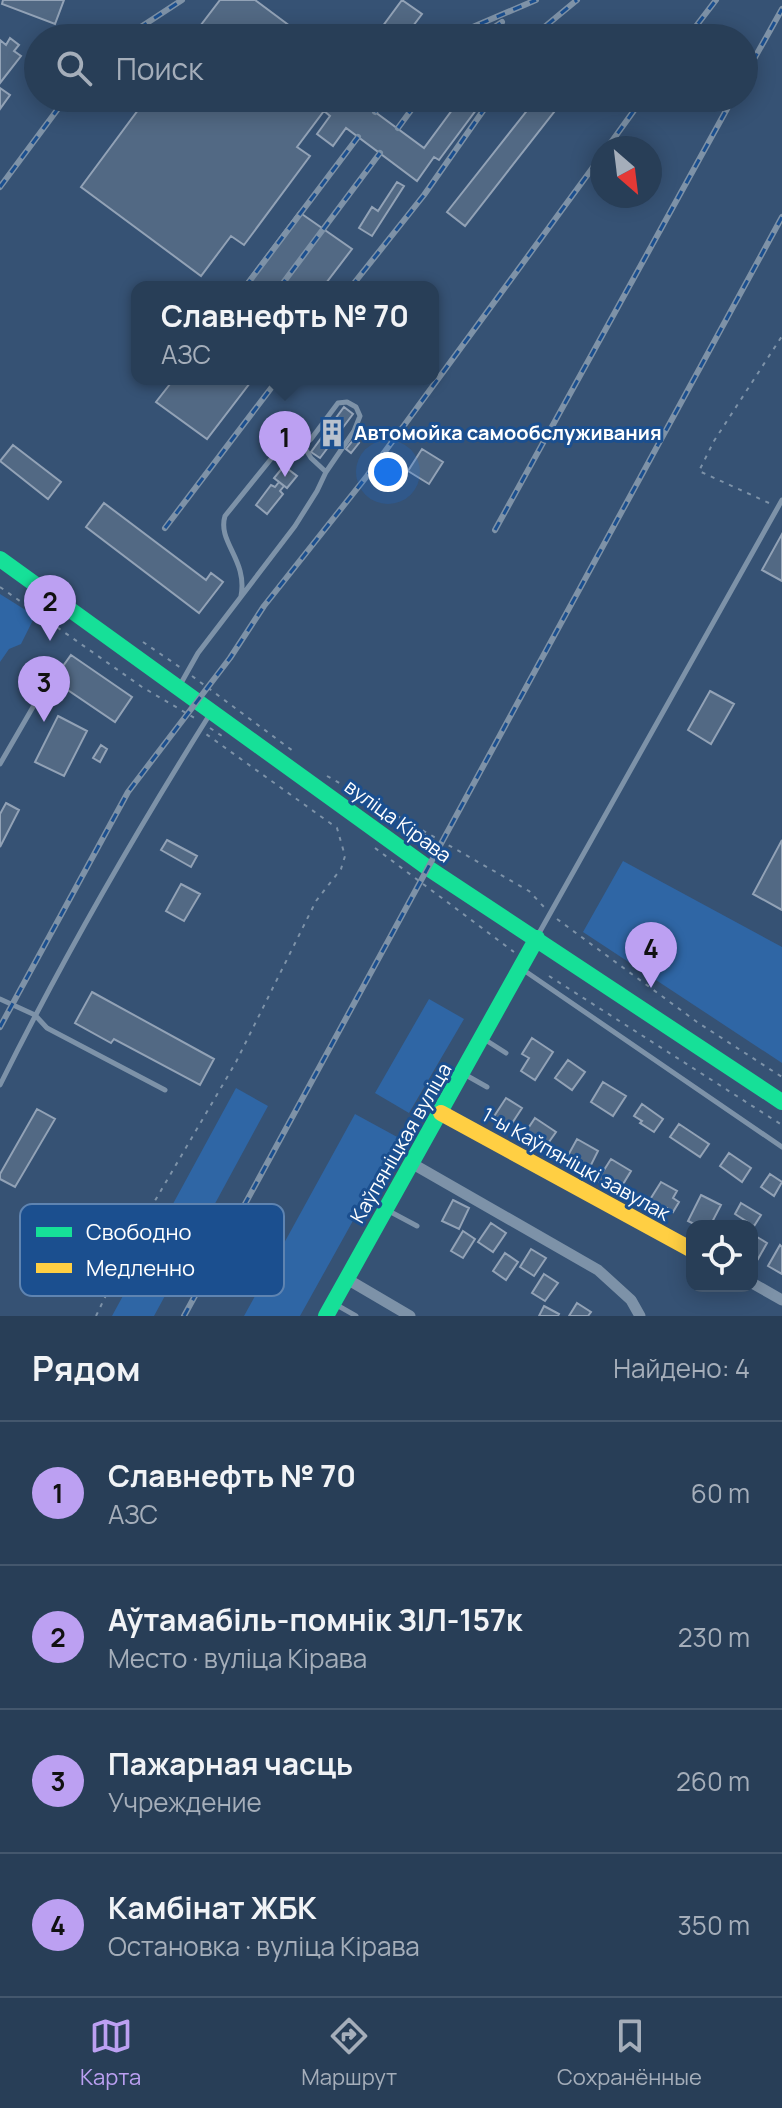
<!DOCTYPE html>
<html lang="ru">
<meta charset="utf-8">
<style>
:root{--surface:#283e57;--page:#344961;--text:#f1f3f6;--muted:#a5aeba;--line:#44576d;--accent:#bca0f2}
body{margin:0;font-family:Manrope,sans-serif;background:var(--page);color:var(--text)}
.controls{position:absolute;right:24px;bottom:24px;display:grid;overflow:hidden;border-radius:16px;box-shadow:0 4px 20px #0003}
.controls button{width:72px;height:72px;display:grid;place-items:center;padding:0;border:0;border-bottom:2px solid var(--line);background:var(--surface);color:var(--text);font:40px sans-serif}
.compass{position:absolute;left:590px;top:136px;width:72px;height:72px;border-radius:50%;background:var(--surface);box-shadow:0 4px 20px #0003;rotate:152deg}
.you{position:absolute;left:388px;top:472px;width:28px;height:28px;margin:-20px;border:6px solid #fff;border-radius:50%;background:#1a73e8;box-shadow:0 0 0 12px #1a73e833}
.badge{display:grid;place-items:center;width:52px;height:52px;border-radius:50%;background:var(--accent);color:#111;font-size:26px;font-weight:700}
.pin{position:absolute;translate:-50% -66px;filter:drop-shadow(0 2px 4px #0008)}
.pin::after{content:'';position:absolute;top:42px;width:28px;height:24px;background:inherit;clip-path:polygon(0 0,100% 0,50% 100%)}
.popup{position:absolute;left:131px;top:281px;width:308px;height:104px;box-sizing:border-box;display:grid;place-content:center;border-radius:16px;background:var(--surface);filter:drop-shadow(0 2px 6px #0005);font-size:26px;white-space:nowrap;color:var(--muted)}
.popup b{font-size:30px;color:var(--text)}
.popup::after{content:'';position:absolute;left:50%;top:100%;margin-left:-16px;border:16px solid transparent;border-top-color:var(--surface)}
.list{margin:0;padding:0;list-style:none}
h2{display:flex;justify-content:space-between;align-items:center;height:104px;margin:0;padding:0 32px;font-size:34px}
h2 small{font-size:26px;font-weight:400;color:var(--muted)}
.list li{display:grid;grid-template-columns:52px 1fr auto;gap:24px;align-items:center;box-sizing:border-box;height:144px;padding:0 32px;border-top:2px solid var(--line)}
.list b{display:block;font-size:30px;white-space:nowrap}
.list p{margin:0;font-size:26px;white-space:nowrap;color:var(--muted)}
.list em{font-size:26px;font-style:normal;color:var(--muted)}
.icon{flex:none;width:44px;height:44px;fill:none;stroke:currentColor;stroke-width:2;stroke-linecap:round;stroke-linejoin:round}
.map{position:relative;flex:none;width:782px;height:1316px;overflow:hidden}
.search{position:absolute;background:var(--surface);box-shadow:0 4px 20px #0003;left:24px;right:24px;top:24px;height:88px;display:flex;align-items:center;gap:20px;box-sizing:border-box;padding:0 28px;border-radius:44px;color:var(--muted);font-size:30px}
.sheet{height:680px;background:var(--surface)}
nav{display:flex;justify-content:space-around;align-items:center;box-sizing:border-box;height:112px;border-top:2px solid var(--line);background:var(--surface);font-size:22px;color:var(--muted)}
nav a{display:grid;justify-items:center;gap:4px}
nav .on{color:var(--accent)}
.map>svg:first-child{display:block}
</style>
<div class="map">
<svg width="782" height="1316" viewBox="0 0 782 1316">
<rect width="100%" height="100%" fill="#365274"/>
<!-- green -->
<path fill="#2f66a5" d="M0,594L35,616L21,644L9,649L0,662Z
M623,861L782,947V1063L583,932Z
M429,999L464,1019L409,1113L375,1093Z
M236,1088L268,1106L154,1316H112Z
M355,1114L399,1138L300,1316H244Z"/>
<!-- building -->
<path fill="#526984" stroke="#92a2b6" stroke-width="2" d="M3,0H64L55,24L2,4Z
M220,0H255L306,38H191Z
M402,0L422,14L404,38H374Z
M10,38L19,45L14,51L21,56L0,83V40L6,45Z
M0,88L10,95L0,109Z
M147,98H356L424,148L461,98H485L439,160L434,157L417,181L346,128L333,146L317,134L330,116L324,111L297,147L310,156L244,245L231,236L201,276L81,187Z
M537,98H565L465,226L447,212Z
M397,182L404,186L372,236L359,228L372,207L378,211Z
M299,212L352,249L323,287H243Z
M174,379H253L207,439L156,402Z
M344,407L353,414L320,458L311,452Z
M354,439L359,443L351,453L346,449Z
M13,445L61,482L48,499L0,461Z
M422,449L443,462L429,484L408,471Z
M284,466L297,476L287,488L274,478Z
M279,482L284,486L280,491L283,494L267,514L256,505L271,485L275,487Z
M104,503L206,580L211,573L223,582L199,613L86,527Z
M782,534V581L762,570Z
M71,655L132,697L115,722L53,680Z
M710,691L734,704L711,744L688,730Z
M58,716L87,731L64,776L35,762Z
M101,745L107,749L100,762L93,758Z
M6,803L19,810L0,847V814Z
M425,835L433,840L429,848L420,843Z
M167,840L197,856L191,867L161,850Z
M782,840V910L753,894Z
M181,884L200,894L184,921L166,911Z
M92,992L214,1059L200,1085L114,1039L111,1043L75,1023Z
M532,1038L553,1052L535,1080L521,1071L529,1058L522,1054Z
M568,1060L585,1072L572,1090L555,1078Z
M603,1082L626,1096L613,1116L591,1102Z
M506,1098L522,1108L509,1128L493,1118Z
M642,1104L663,1119L654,1132L640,1123L642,1121L634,1116Z
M37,1109L55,1119L15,1187L0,1179V1174Z
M535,1118L556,1132L544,1149L523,1136Z
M679,1124L709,1144L700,1157L670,1137Z
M577,1139L598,1151L588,1171L566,1159Z
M729,1153L751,1168L742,1182L720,1166Z
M611,1159L631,1171L617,1194L597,1181Z
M770,1174L782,1182L774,1196L761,1187Z
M661,1182L677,1191L673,1198L679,1202L673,1212L667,1208L663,1216L646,1206Z
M701,1195L721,1205L710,1226H698L688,1221Z
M453,1200L469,1208L459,1229L442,1221Z
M741,1203L761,1215L754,1226L735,1214Z
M491,1223L506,1233L493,1252L478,1242Z
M463,1231L475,1239L463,1258L451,1251Z
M752,1234L767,1243L758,1259L752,1255Z
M780,1245L782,1247V1274L768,1266Z
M531,1249L546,1258L534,1276L520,1267Z
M505,1253L518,1262L506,1280L493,1271Z
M544,1274L558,1283L545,1301L532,1293Z
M577,1303L591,1312L588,1316H569Z
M544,1306L559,1314L558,1316H539Z"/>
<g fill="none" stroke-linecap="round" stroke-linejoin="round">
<!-- path -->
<path stroke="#7d92a8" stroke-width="2" stroke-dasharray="4 6" stroke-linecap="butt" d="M769,503L699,471L714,441L782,336
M0,587L142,687L198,720
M143,642L181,668
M192,676L293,751
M210,728L225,738
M327,776L529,891L544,907
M375,848L514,952
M557,919L697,1022L782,1077
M549,976L782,1125
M96,1316L135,1235L236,1062L316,901L341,869L345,856L337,828L206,734"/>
<!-- lane -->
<path stroke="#7d92a8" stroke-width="5" d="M303,445L311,458L326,472
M180,685L198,653L295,526L317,491L326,472L354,431L360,416L356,407L347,402L338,403L311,439L303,445L281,451L271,459L225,516C217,542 248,560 241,596
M0,764L33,707
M538,935L782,500
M522,969L782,1147
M0,999L35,1015L47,1028L165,1090
M484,1039L506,1053
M464,1074L487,1087
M0,1085C63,958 134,835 210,714
M387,1210L417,1226
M335,1304L356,1316"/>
<!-- street -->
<path stroke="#7d92a8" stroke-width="11" d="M413,1164L598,1270L631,1300L640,1316
M347,1279L410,1316
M752,1283L782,1300"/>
<!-- fast -->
<path stroke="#16e098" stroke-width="16" d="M0,559L428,868L782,1102
M326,1316L537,938"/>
<!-- slow -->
<path stroke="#ffcf43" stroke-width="16" d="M441,1113L692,1250"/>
<defs>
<path id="rail" d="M124,38L182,0
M447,38L536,0
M478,38L502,22
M535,38L542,29L577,0
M687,38L716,0
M744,77L782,9
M375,112L386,98
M398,128L420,98
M607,148L643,98
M0,187L66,98
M245,287L358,137
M280,287L380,153
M351,287L424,195L492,98
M165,528L278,379
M495,530L733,98
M0,1027L128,792L230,658L264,606L367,476L602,155
M184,1316L782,217"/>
</defs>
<!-- rail casing -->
<use href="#rail" stroke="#7e92a7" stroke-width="6"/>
<!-- rail -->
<use href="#rail" stroke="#1b4f8f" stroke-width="3" stroke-dasharray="9" stroke-linecap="butt"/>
</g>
<!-- icons -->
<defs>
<symbol id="building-bare" viewBox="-9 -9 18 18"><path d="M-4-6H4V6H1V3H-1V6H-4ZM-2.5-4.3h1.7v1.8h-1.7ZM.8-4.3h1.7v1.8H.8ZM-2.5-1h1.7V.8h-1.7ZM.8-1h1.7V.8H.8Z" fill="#b9c2ce" stroke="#1b4f8f" stroke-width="2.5" paint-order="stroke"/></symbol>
</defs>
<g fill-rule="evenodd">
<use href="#building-bare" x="312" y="413" width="40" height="40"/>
</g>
<g text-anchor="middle" stroke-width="6" stroke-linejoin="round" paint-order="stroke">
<!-- poi labels -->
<g font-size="20" font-weight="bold" fill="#fff" stroke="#1b4f8f" text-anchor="start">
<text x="354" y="440">Автомойка самообслуживания</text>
</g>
<!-- street labels -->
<g font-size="20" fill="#fff" stroke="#1b4f8f">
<text transform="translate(398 821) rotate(36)" y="7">вуліца Кірава</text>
<text transform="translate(401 1143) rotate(-60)" y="7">Каўпяніцкая вуліца</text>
<text transform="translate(576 1164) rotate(29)" y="7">1-ы Каўпяніцкі завулак</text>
</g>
</g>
<!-- legend -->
<rect x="20" y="1204" width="264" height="92" rx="12" fill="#1b4f8f" stroke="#5f84b1" stroke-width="2"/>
<rect x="36" y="1227" width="36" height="10" fill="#16e098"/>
<rect x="36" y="1263" width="36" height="10" fill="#ffcf43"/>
<g font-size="22" fill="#fff">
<text x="86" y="1240">Свободно</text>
<text x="86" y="1276">Медленно</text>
</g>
</svg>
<div class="controls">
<button><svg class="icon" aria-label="locate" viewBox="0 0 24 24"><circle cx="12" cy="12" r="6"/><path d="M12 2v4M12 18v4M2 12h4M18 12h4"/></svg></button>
</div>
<svg class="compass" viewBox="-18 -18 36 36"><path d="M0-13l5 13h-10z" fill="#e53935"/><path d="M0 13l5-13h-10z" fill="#a5aeba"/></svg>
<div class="you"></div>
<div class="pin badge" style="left:285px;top:477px">1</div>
<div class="popup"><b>Славнефть № 70</b>АЗС</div>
<div class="pin badge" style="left:50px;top:641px">2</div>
<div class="pin badge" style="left:44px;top:722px">3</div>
<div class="pin badge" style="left:651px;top:988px">4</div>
<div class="search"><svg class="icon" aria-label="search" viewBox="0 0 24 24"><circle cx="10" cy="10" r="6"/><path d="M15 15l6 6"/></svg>Поиск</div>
</div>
<section class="sheet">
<h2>Рядом<small>Найдено: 4</small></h2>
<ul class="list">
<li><span class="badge">1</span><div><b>Славнефть № 70</b><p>АЗС</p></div><em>60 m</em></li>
<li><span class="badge">2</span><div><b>Аўтамабіль-помнік ЗІЛ-157к</b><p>Место · вуліца Кірава</p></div><em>230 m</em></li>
<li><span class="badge">3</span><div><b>Пажарная часць</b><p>Учреждение</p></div><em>260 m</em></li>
<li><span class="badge">4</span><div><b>Камбінат ЖБК</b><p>Остановка · вуліца Кірава</p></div><em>350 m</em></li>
</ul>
</section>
<nav>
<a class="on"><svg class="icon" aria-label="map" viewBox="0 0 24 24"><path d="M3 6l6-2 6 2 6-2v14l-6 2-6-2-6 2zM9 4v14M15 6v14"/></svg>Карта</a>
<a><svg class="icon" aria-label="directions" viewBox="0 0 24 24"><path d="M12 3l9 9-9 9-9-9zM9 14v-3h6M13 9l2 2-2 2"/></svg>Маршрут</a>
<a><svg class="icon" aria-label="saved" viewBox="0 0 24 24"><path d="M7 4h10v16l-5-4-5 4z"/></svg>Сохранённые</a>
</nav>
